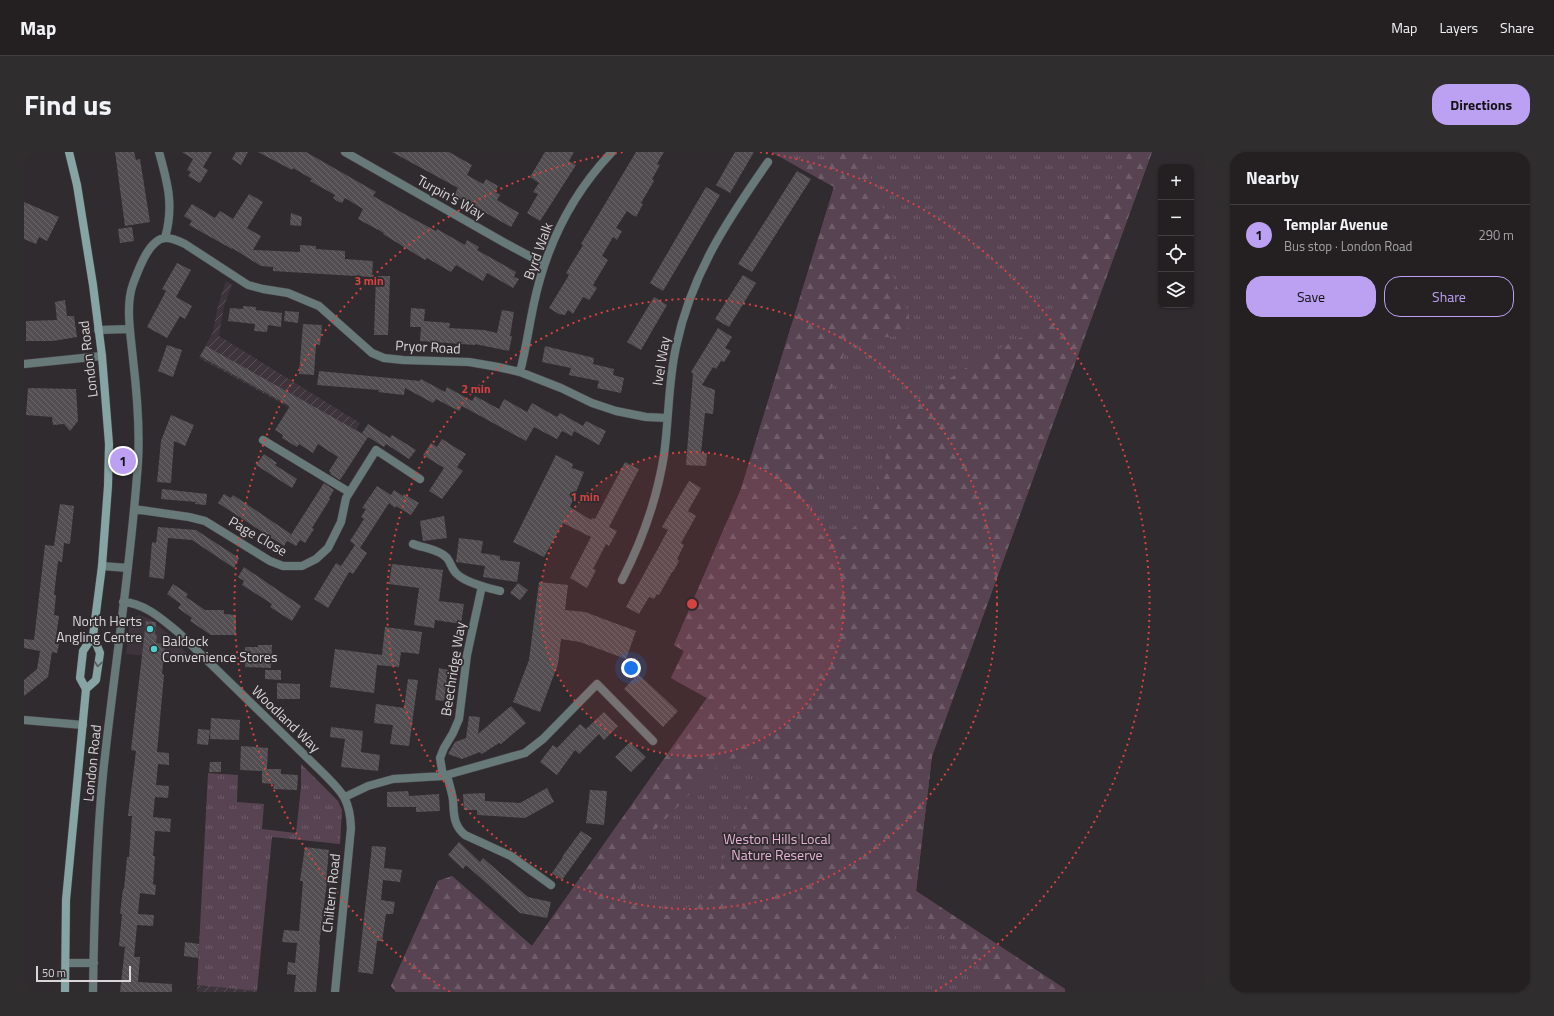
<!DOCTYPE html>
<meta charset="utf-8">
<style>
:root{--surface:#242022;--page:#302d2f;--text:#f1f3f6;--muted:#a3a3a5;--line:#413e40;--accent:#bca0f2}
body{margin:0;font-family:"Titillium Web",sans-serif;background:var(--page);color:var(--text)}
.controls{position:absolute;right:12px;top:12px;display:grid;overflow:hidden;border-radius:8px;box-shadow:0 1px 3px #0004}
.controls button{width:36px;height:36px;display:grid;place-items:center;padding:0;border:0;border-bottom:1px solid var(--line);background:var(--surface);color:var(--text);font:20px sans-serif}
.scale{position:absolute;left:12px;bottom:10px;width:95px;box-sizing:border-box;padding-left:4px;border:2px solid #d9d6d8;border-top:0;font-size:11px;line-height:14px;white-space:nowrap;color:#d9d6d8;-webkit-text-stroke:3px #302b2e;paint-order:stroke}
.you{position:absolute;left:607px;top:516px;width:14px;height:14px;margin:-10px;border:3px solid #fff;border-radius:50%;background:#1a73e8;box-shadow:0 0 0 6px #1a73e833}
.badge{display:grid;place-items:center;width:26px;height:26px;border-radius:50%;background:var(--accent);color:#111;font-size:13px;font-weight:700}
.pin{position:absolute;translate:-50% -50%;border:2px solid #fff;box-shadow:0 1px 4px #0006}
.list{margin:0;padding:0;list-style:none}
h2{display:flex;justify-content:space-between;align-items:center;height:52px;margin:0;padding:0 16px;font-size:17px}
h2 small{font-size:13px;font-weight:400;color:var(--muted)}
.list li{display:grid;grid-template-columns:26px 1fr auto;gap:12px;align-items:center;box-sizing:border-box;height:60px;padding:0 16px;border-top:1px solid var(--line)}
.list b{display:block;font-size:15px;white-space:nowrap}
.list p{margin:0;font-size:13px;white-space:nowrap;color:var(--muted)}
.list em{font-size:13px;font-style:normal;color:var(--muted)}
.actions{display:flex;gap:8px;padding:12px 16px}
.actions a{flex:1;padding:9px 0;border:1px solid var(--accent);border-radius:16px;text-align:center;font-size:14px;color:var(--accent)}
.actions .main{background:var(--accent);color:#111}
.icon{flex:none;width:22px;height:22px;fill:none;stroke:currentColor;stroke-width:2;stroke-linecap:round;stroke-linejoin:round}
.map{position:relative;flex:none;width:1182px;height:840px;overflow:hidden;border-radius:16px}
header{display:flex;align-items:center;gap:24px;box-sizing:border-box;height:56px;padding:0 20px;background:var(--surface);border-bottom:1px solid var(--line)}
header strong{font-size:19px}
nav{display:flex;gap:22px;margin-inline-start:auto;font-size:14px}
.intro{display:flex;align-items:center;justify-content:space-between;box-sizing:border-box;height:96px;padding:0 24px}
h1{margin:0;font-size:28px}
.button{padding:10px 18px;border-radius:16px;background:var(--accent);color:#111;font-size:14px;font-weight:700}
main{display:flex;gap:24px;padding:0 24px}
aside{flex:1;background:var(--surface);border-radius:16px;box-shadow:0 1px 3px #0004}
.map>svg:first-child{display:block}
</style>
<header>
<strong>Map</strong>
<nav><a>Map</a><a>Layers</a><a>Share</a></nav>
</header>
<div class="intro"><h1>Find us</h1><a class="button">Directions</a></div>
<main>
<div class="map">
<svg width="1182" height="840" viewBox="0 0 1182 840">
<defs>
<pattern id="industrial-furrows" width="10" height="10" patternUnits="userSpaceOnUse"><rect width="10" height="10" fill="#3e353c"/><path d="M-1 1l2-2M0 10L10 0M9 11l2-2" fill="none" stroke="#595257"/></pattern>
<pattern id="grass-tufts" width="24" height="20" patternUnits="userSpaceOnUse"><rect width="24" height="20" fill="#584352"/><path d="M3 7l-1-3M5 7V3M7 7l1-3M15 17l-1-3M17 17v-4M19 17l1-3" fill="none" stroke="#6f5d6a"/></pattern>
<pattern id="forest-firs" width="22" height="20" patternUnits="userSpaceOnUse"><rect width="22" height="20" fill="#584352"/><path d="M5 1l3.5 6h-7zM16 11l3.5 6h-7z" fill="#6f5d6a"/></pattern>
<pattern id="building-back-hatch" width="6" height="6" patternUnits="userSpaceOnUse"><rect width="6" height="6" fill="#534e51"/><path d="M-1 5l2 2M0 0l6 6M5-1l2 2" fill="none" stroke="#6b6769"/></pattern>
</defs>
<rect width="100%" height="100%" fill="#302b2e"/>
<!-- built -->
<path fill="#3e353c" d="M115,463L126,467L145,482L169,508L102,502L106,467Z"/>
<!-- industrial -->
<path fill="url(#industrial-furrows)" d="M202,129L208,133L200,154L195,184L336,271L326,289L175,206L189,180L194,153Z
M173,833L233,839V840H173Z"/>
<!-- grass -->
<path fill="url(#grass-tufts)" d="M747,0H1128L908,604L892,739L1041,837V840H372L367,834L414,729L428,724L508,794L683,546L647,526L660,499L650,493L717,337L810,35Z
M277,612L314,649L318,658L316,692L248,685L233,839L173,833L184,621L214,623L213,650L240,652L238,677L272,681L277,635Z"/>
<!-- forest -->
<path fill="url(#forest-firs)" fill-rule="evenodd" d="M810,0H848L845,6L847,36L855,51L871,72L862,103L870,128L885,163V174L876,184L841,187L823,198L814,212L805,245L806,270L805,302L784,357L786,371L801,386L817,385L837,370L850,346L867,286L882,258L907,239L949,211L1022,172L1039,154L1060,101L1079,66L1095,28L1101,0H1128L908,604L892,739L1041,837V840H969C957,809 927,786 900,770C895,771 889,772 884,774C864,781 853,823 843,840H372L367,834L414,729L428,724L508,794L683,546L647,526L660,499L650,493L717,337L810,35L771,13C784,9 798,8 810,0ZM719,606L727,607L731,613L734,626L715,668L695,720L682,743L671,752L657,759L644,763L630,759L616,753L611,741L614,721L619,699L629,680L692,615L702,607Z"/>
<!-- building -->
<path fill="url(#building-back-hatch)" d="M91,0H110L112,8L116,7L126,70L101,74Z
M158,0H188L179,15L184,18L176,31L164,24L167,20L163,18L169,7Z
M212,0H224L217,13L208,7Z
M234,0H282L352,40L349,44L384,64L412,79L413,77L441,93L443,88L455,95L453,98L492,120L490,125L495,127L489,136L463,121L459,129L432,113L427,120L403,106L401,108L359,82L360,81L334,67L339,57L321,46L318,51L313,49L309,46L311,43L286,29L288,27L269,16L268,18Z
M368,0H425L448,13L443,23L459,32L462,27L474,34L471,40L476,43L473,48L495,61L487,75L430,43L434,36Z
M521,0H550L545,9L552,13L516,69L503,61L514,42L509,40L515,31L506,25Z
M612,0H640L633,12L636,13L628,27L630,29L617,51L619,52L612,65L603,59L592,76L598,79L593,88L589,85L578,104L584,108L569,133L573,136L566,147L565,148L559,145L549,162L544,158L541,163L535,162L525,156L545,123L542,121L559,93L557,92Z
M711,0H730L706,41L692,33Z
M773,19L787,27L728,120L714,112Z
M682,35L696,43L639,139L626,131Z
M225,42L239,50L223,76L237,84L229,98L276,100V93L292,94V97L321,99V107L349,109L348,125L249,119V115L237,114L208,96V97L165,73L168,69L160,64L168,52L191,66L196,59L209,67Z
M0,50L35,65L23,89L15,85L12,92L0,87Z
M267,61L278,65L277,74L266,73Z
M108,75L110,89L96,91L94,77Z
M153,111L167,118L152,145L168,154L161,167L156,164L143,186L123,175L142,139L138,137Z
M719,123L732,131L705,175L691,167Z
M352,124H366L364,183H350Z
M630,145L643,153L617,198L603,190Z
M41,148L43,164H50L53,185L29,189H2V169L33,168L31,150Z
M219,154L232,155V158L258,161L257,175L244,173L243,180L230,179L231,172L204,169L206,156L219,157Z
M387,156L401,157L400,169L426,171L425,176L460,178L473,181L478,158L490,160L486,184H488L485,199L451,192V193L396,189L397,175H386Z
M261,159L275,160L274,171L260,169Z
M279,172L298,173L296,193L292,192L290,223L275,222Z
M694,176L708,185L701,196L707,199L700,210L697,209L692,217L689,215L678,233L691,238L689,262L681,261L677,301H683L682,314L662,313L669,222L667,220Z
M143,193L158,198L149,225L134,219Z
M182,194L344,285L316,328L306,322L307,321L305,319L314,305L294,292L289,301L275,292L273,295L258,286L259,283L251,278L266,254L176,204Z
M521,194L570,206L569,212L590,217L589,223L600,226L597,241L573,236L575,229L545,223L547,216L518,210Z
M295,219L396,229L397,227L421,240L423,235L448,249L451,244L475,257L480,247L503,260L508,251L533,265L536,261L559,274L562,269L582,279L575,293L550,279L548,284L538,279L533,287L510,275L502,289L438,254L435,259L412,247L409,251L381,236L380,243L354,240L355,238L293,233Z
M4,236L52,237L54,269L46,279L40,272L29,273L28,265L2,263Z
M147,263L170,273L161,294L150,289L147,331L133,330L137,289Z
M344,272L366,286L360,295L338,281Z
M368,283L392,298L385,307L362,292Z
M418,287L442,302L433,315L439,319L418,347L405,339L420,316L399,303L407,291L413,295Z
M240,302L253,311L251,313L273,327L268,336L232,313Z
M532,303L549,312L548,316L560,320L546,355L567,368L568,366L571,367L601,310L615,317L585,375L593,379L585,394L582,392L569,417L572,418L563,436L546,426L567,385L539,371L520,405L489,390Z
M665,329L677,336L664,359L672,364L657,391L660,393L653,407L655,409L649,420H648L635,443L633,442L630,447L625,445L615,462L602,455L644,378L638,375Z
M300,331L310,338L305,346L306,347L288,376L290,377L281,391L276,388L272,394L263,389Z
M353,334L367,343L370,338L379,344L380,342L395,351L387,363L372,354L371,356L365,351L336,396L343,401L329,422L325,420L304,456L290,447L312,411L317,414L331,393L326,389L340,367L337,365L342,357L338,356Z
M138,337L183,342L182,353L171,352L172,350L137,347Z
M200,342L207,346L209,343L267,382L260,394L194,351Z
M36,352L50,354L46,392L40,391L38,410L34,409L30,443H32L30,463L35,464L31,492H35L33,501L28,500L24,525L0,544V528L13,517L16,499L0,496V487L10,488L21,393L30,394Z
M420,364L423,386L399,389L396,369Z
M134,375L172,378L215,406L210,416L168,388L144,386L140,427L125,425L128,390L132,391Z
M435,386L459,389L457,401L476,404V408L496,410L493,430L459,425L461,414L432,410Z
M368,412L419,418L415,449L440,452L437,472L411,468L410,476L390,473L395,436L365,432Z
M220,415L277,454L268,469L246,455L248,452L218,433L220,429L214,425Z
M515,430L544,433L541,458L561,460L612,479L602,507L556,490L537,487L534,512L516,560L489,550L505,508Z
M494,431L504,438L496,448L486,441Z
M149,432L164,442L157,452L143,442Z
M162,445L181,458H200V462L212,463V483H187L166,469L168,466L154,456Z
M122,469L132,470L131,482L133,483L132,491L141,492L138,522L140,523L133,600L145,601V613L134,612L132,633L145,634L144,646L131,645L129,665L147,667L146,680L131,679L129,704H131L129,732L132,733L131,743L116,741L114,762L130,763L129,774L113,773L110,805H116L114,830L148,832V840H96L101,795L95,794L98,762H96L99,737H100L103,705H105L108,664H104L112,599L107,598Z
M361,475L398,480L395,502L377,500L375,515L353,513L350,541L306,535L311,497L358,503Z
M234,493H248L247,516L221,515V495H234Z
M415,516L424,518L420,549L411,548Z
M241,518H257V528L241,527Z
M614,522L654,559L639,575L600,537Z
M384,527L394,528L385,594L366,592L369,573L350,571L352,552L380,556Z
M253,531L276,532V547H253Z
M487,554L502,571L477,592L475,591L458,602L456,600L438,607L424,602L431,590L442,586L445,564L456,565L454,582Z
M580,560L594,574L580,588L575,582L555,602L551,598L533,623L516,610L529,593L533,596L556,572L562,577Z
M187,566L216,568L215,588L186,587Z
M307,575L339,579L337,600L356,603L354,619L317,615L321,587L306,585Z
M174,577L186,578L184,593L173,592Z
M606,590L622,605L607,620L591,605Z
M217,594L244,596L243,617H257V622L274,623L273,638L249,637L250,632L238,631V619L216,618Z
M186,610H197V620H185Z
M523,636L530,650L501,666L453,663V658H440L439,642L461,641V649L496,651Z
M566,638L583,639L580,673L562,671Z
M384,639L385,644L415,642L416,659L392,660V655H363V640Z
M557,679L568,686L538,728L528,721L539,705H538Z
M435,690L456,710L459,706L504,745L527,750L523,766L496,761L442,713L439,717L424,703Z
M348,694L362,695L360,716L378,718L376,730L359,728L357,748L371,750L369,762H362L358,789H353L349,822L334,820Z
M281,695L305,698L302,730H303L295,793H296L292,840H270L272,823L263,822L264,810L271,811L273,791L258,790L260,778L275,779L279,729H276Z
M161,790L175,792L174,806L160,804Z"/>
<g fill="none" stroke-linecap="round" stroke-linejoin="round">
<defs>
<path id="minor" d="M135,0C144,32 150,54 141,86
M321,0L481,91L509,106L521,110
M74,178L106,177
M0,212L78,204
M496,220C502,197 505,174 510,151C522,95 548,42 588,0
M239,288L325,340
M110,357L165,365L181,369L246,409L259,414H278L292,407L304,396L317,370L322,346L352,298L396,327
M389,392C399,396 415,397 423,406C427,411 428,418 433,422C442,431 464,436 476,439
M78,414L104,416
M598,428C618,389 633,347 640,303C645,267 644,231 652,195C667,123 702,70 744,10
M99,450C121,451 139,468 155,481L299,621C318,640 326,647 327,676L311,840
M0,568L59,573
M423,623C425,632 428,640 429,648C430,662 429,673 441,683L487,704L527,733
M419,624L416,606L420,596L429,581L435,567L443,503L458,434
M321,645L344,634L369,627L419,624L501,601L519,587L573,532L629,589
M42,811H70
M69,840C70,768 72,694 79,622C90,518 107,414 114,310C116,276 113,241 109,207C107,185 101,154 109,132C114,119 125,86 142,86C149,86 155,89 161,92L224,133L239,137L264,141L295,154L348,201L360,206L379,208L445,210L474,215L496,220L537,236L568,251L592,259L622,265L643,266"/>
<path id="secondary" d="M62,537L72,528L76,501L69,484
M41,840L42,748L62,537L56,526L59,499L69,484L78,414L84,334L85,292L78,204L69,133L53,33L45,0"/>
</defs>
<!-- minor casing -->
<use href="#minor" stroke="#4b4649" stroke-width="9"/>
<!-- secondary casing -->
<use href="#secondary" stroke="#4b4649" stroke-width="9"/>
<!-- minor -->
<use href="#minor" stroke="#677979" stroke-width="8"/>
<!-- secondary -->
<use href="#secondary" stroke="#87a4a4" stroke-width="8"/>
</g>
<!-- one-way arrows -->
<defs><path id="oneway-chevron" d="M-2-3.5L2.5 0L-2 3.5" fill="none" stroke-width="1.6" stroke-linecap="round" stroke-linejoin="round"/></defs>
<use stroke="#535b5d" href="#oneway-chevron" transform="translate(74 512) rotate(97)"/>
<!-- distance rings -->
<circle cx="668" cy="452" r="152" fill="#d64242" fill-opacity=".12"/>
<g fill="none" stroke="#d64242" stroke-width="2" stroke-dasharray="2 4">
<circle cx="668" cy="452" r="152"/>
<circle cx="668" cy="452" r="305"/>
<path d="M426 840A457 457 0 0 1 600 0M736 0A457 457 0 0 1 910 840"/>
</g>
<!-- markers -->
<g fill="#52cdce" stroke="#302b2e" stroke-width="1.5">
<circle cx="126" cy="477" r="4"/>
<circle cx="130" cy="497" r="4"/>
</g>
<g text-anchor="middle" stroke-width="3.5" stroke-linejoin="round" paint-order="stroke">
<!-- street labels -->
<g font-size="14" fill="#d9d6d8" stroke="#302b2e">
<text transform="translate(427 45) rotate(29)" y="5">Turpin's Way</text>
<text transform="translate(514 99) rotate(-70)" y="5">Byrd Walk</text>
<text transform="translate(404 195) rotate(3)" y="5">Pryor Road</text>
<text transform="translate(64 207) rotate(-97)" y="5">London Road</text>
<text transform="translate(637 209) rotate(-81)" y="5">Ivel Way</text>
<text transform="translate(234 384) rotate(30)" y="5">Page Close</text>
<text transform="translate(429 517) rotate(-81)" y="5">Beechridge Way</text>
<text transform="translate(262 567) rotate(44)" y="5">Woodland Way</text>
<text transform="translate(68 611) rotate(-84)" y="5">London Road</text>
<text transform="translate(307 741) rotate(-84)" y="5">Chiltern Road</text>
</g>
<!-- poi labels -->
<g font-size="14" fill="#d9d6d8" stroke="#302b2e" text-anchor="end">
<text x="118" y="474">North Herts<tspan x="118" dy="16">Angling Centre</tspan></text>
<text x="138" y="494" text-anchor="start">Baldock<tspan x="138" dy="16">Convenience Stores</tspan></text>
</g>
<!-- park labels -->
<g font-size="14" fill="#e8b3d8" stroke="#302b2e">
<text x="753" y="692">Weston Hills Local<tspan x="753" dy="16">Nature Reserve</tspan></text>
</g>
</g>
<circle cx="668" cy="452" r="6" fill="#d64242" stroke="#302b2e" stroke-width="2"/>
<g font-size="12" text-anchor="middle" font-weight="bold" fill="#d64242" stroke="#302b2e" stroke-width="3.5" stroke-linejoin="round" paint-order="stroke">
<text x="345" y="133">3 min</text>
<text x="452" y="241">2 min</text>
<text x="561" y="349">1 min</text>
</g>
</svg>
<div class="controls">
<button>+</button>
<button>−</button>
<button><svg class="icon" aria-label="locate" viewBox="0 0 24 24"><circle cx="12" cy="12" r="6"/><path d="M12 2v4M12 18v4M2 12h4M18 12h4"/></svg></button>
<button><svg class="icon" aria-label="layers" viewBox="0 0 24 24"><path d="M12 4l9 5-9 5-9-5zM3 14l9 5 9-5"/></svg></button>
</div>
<div class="scale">50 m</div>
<div class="you"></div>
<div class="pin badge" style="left:99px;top:309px">1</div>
</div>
<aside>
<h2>Nearby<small></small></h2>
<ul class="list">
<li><span class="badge">1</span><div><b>Templar Avenue</b><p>Bus stop · London Road</p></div><em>290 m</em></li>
</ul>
<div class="actions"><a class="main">Save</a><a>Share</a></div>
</aside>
</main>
